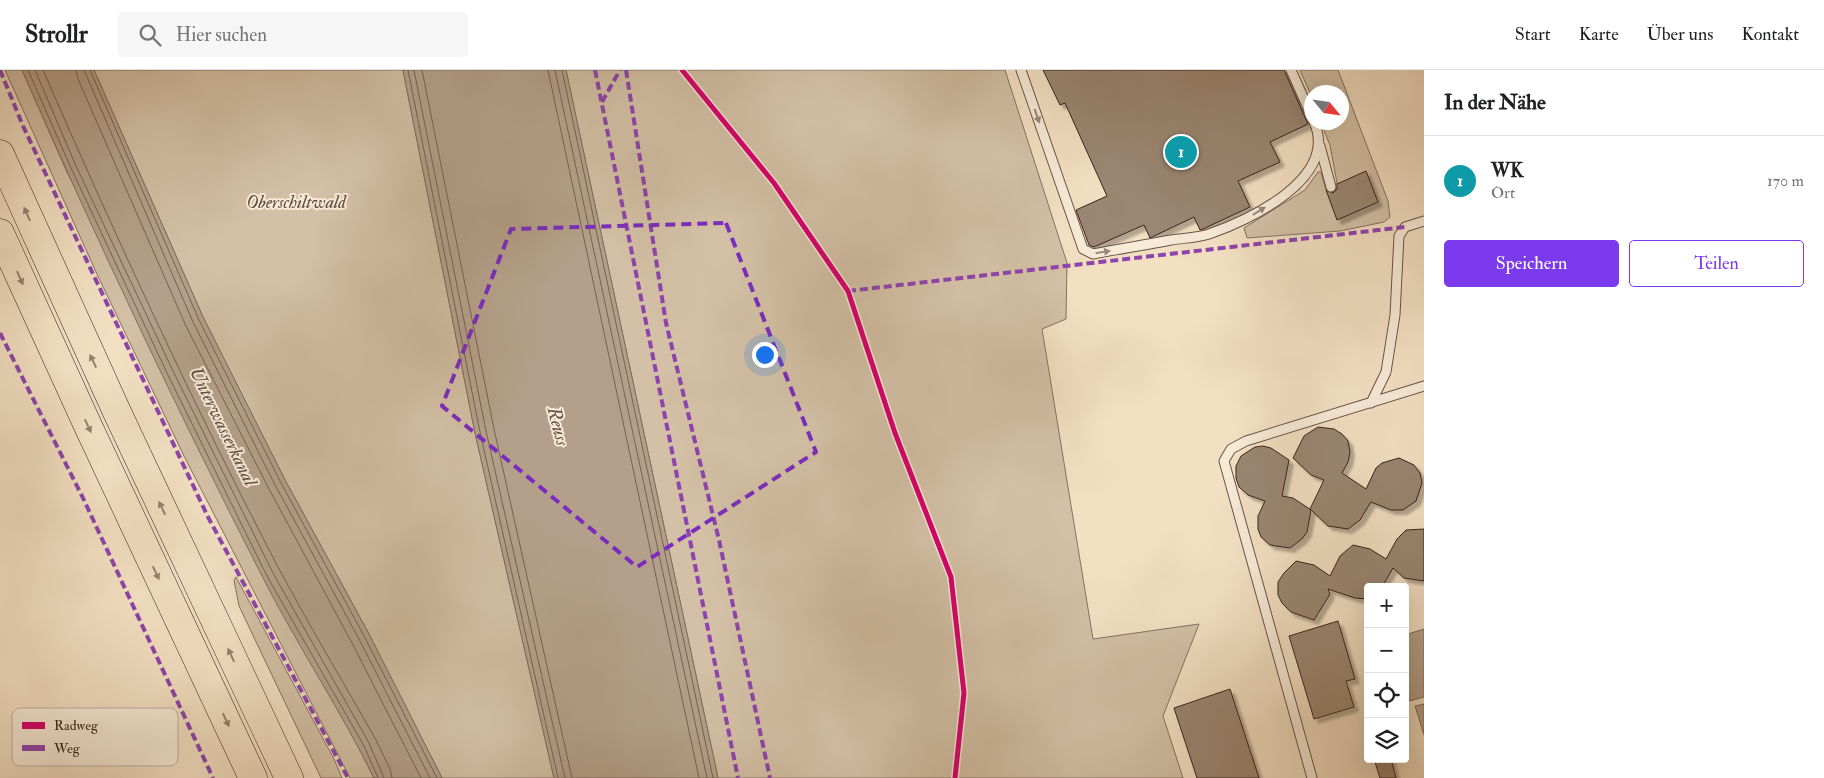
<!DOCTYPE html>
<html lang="de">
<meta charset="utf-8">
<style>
:root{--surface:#fff;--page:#f6f6f6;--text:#202124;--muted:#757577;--line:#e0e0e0;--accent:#7c3aed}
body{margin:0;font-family:"IM FELL Double Pica",serif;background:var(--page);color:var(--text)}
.controls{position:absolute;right:15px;bottom:15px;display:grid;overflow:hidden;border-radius:5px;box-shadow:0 5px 20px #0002}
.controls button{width:45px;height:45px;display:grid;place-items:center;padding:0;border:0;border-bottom:1px solid var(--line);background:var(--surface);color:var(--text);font:25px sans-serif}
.compass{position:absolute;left:1304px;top:15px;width:45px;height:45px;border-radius:50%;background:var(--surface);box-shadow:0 5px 20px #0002;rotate:119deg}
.you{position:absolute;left:764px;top:284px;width:18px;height:18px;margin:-12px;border:4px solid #fff;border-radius:50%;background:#1a73e8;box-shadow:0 0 0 8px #1a73e833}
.badge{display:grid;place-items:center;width:32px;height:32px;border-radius:50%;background:var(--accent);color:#fff;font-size:16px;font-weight:700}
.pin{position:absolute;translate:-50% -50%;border:2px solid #fff;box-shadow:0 1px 5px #0006}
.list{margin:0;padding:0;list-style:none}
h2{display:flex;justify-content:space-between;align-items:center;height:65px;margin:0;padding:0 20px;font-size:21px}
h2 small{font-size:16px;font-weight:400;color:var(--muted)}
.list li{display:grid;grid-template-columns:32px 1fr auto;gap:15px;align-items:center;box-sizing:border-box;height:90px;padding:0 20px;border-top:1px solid var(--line)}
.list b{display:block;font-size:19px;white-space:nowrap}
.list p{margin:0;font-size:16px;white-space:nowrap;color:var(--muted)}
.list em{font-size:16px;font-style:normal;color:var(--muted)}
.actions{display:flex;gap:10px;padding:15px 20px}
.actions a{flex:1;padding:11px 0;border:1px solid var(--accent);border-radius:5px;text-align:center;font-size:18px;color:var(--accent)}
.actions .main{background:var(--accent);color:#fff}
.icon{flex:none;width:28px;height:28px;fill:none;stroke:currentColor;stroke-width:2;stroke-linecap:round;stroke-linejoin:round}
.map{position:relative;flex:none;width:1424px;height:708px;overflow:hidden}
header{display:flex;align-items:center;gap:30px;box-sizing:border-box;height:70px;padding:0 25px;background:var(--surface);border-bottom:1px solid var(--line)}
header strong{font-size:24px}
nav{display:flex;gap:28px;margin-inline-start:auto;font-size:18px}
.search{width:350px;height:45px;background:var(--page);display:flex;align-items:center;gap:12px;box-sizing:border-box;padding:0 18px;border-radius:5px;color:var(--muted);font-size:19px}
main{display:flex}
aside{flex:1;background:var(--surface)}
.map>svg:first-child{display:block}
</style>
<header>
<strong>Strollr</strong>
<div class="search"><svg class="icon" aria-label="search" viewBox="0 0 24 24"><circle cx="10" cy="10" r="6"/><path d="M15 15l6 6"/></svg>Hier suchen</div>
<nav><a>Start</a><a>Karte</a><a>Über uns</a><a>Kontakt</a></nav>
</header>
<main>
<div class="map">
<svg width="1424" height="708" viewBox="0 0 1424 708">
<defs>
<filter id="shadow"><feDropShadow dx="4.5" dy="4.5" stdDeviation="1" flood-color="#0004"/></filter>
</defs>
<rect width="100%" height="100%" fill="#f3e0c3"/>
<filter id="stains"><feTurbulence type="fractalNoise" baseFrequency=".004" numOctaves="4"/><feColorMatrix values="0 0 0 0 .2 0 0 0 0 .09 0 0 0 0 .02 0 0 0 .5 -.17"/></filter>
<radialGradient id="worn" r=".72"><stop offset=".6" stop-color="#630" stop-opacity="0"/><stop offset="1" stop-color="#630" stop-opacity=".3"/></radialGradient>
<!-- green -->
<path fill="#d3c0a6" stroke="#867260" d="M5,0H22L66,100L374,708H350L184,386L96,202Z
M94,0H403L475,363L554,708H442L369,564L284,408L203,247Z
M566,0H1005L1067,193L1066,249L1042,259L1093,569L1199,554L1163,646L1183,708H718Z
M1300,0H1338L1388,131L1390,147L1384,152L1340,161L1247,168L1244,158L1305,120L1318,102H1321L1326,120L1337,113L1330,75L1321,53L1342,52V22H1312L1311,25Z
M236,507L334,689L342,708H321L239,536L234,510Z"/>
<!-- water -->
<path fill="#b4a08a" stroke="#836e5e" d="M22,0H94L203,247L284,408L369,564L442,708H374C340,639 297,575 262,506C177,340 97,171 22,0Z
M403,0H566L718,708H554L475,363Z
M1424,559V627L1410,631L1405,617V565Z
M1424,634V665L1415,636Z"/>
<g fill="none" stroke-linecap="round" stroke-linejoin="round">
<!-- shore -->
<path stroke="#766252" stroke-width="1" d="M28,0L71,98L167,303L267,506L364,676L378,708
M35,0L76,96L173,301L273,503L369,673L384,708
M43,0C116,168 194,336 279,499C310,557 344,613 376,670L390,699L392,708
M76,0L78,9L186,256L268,417L352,573L421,708
M84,0L193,252L274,413L359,569L430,708
M90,0L199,250L280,411L364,566L437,708
M408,0L480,362L558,708
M414,0L486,361L565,708
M422,0L494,359L572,708
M548,0L699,708
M555,0L707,708
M562,0L713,708"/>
</g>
<!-- building -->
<path fill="#9a8672" stroke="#39241b" filter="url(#shadow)" d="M1043,0H1284L1308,54L1270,72L1280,92L1238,111L1250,137L1203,159L1200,160L1194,147L1150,168L1144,155L1094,177L1089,175L1076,140L1107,126L1065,33L1060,35Z
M1366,101L1378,132L1337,150L1326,120L1333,123L1337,119V114Z
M1318,357L1334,359L1342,364L1348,371L1350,382L1348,392L1342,403L1366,419L1376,398L1382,393L1399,388L1414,395L1420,403L1422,413L1416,431L1403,440H1391L1371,432L1360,450L1348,459L1328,456L1310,439L1324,410L1311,405L1293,388L1304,366Z
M1263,376L1271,378L1289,390L1282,426L1293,428L1311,440L1307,462L1302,469L1290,478L1270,475L1261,467L1258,459V446L1265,431L1248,425L1239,417L1236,408V396L1241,386L1255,377Z
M1424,459V511L1404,508L1393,498L1382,517H1368V529L1355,528L1328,519L1330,524L1314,550L1291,542L1282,533L1278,525V512L1284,503L1296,491L1314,495L1330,506L1340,486L1353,475L1370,479L1386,489L1397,469L1406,460Z
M1338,551L1355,609L1346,611L1354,637L1314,649L1289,566Z
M1230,619L1259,708H1197L1174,638Z
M1374,689H1391L1396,708H1380Z"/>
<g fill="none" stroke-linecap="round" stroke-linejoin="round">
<defs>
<path id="lane" d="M1021,0L1083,179L1093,184C1119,179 1145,175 1171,170C1183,168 1197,168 1209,164C1250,150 1339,108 1314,52
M1291,0L1312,47
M1320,76L1331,117
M1371,333L1386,302L1395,245L1399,166L1405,157L1424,151
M1312,708L1224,391L1231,379L1246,371L1424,316"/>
<path id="highway" d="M0,84L117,342L289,708
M0,163L89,358L253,708"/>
</defs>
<!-- lane casing -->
<use href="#lane" stroke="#685345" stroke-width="11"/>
<!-- highway casing -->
<use href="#highway" stroke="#39241b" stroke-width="29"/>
<!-- lane -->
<use href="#lane" stroke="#f7ebd8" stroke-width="9"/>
<!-- highway -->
<use href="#highway" stroke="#f3e0c3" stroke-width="28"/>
<!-- quiet -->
<path stroke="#8e44ad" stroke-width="4" stroke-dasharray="8 4" stroke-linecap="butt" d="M0,0L23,56L208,447L348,708
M595,0L738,708
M626,0L666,253L719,470L770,708
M602,32L620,0
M848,221L1405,157
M0,263L83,428L213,708"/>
<defs>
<path id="cycleway" d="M682,0L774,113L848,221L895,363L951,507L964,623L955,708"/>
</defs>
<!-- cycleway casing -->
<use href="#cycleway" stroke="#f7ebd8" stroke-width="8"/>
<!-- cycleway -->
<use href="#cycleway" stroke="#d6006c" stroke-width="5"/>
</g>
<!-- one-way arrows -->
<defs><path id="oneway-solid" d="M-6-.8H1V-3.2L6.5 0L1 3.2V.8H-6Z" transform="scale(1.25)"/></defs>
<g fill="#98887a">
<use href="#oneway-solid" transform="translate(1037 46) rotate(71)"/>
<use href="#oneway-solid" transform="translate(1259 141) rotate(-32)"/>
<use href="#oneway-solid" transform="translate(1103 182) rotate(-9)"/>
</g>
<g fill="#96826f">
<use href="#oneway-solid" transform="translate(27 144) rotate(-114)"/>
<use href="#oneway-solid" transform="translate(20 208) rotate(66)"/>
<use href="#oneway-solid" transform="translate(93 291) rotate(-115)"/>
<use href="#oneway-solid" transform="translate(88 356) rotate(65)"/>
<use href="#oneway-solid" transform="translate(162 438) rotate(-115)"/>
<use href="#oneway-solid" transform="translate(156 503) rotate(65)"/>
<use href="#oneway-solid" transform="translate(231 585) rotate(-115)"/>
<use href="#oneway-solid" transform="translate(226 650) rotate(65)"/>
</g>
<!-- marked area -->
<path fill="none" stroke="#7b2cbf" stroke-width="4" stroke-dasharray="10 6" stroke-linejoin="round" d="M726,153L816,382L637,497L442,336L511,159Z"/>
<g text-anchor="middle" stroke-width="4" stroke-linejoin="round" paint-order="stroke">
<!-- park labels -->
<g font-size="18" font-style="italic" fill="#604b3e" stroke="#f7ebd8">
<text x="296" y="138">Oberschiltwald</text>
</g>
<!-- water labels -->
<g font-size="19" font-style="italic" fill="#644f42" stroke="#f7ebd8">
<text transform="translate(224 356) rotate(64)" y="7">Unterwasserkanal</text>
<text transform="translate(559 356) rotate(76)" y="7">Reuss</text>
</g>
</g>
<!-- legend -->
<rect x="12" y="638" width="166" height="58" rx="8" fill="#f7ebd8" stroke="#beaf9f" stroke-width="1"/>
<rect x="22" y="652" width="23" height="7" fill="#d6006c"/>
<rect x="22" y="675" width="23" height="6" fill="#8e44ad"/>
<g font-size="14" fill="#39241b">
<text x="54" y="660">Radweg</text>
<text x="54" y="683">Weg</text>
</g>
<rect width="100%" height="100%" filter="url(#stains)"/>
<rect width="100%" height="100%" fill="url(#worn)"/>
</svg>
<div class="controls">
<button>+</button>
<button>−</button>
<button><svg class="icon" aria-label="locate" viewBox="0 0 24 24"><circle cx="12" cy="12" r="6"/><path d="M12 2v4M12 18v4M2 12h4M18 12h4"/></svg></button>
<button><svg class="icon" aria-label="layers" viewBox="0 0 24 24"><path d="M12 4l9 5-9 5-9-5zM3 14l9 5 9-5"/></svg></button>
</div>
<svg class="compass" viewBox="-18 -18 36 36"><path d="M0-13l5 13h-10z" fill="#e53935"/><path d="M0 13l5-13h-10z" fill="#757577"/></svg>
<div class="you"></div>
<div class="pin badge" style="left:1181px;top:82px;background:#0f9aa8">1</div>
</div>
<aside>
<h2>In der Nähe<small></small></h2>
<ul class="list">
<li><span class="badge" style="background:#0f9aa8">1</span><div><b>WK</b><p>Ort</p></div><em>170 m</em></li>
</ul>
<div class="actions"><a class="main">Speichern</a><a>Teilen</a></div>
</aside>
</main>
